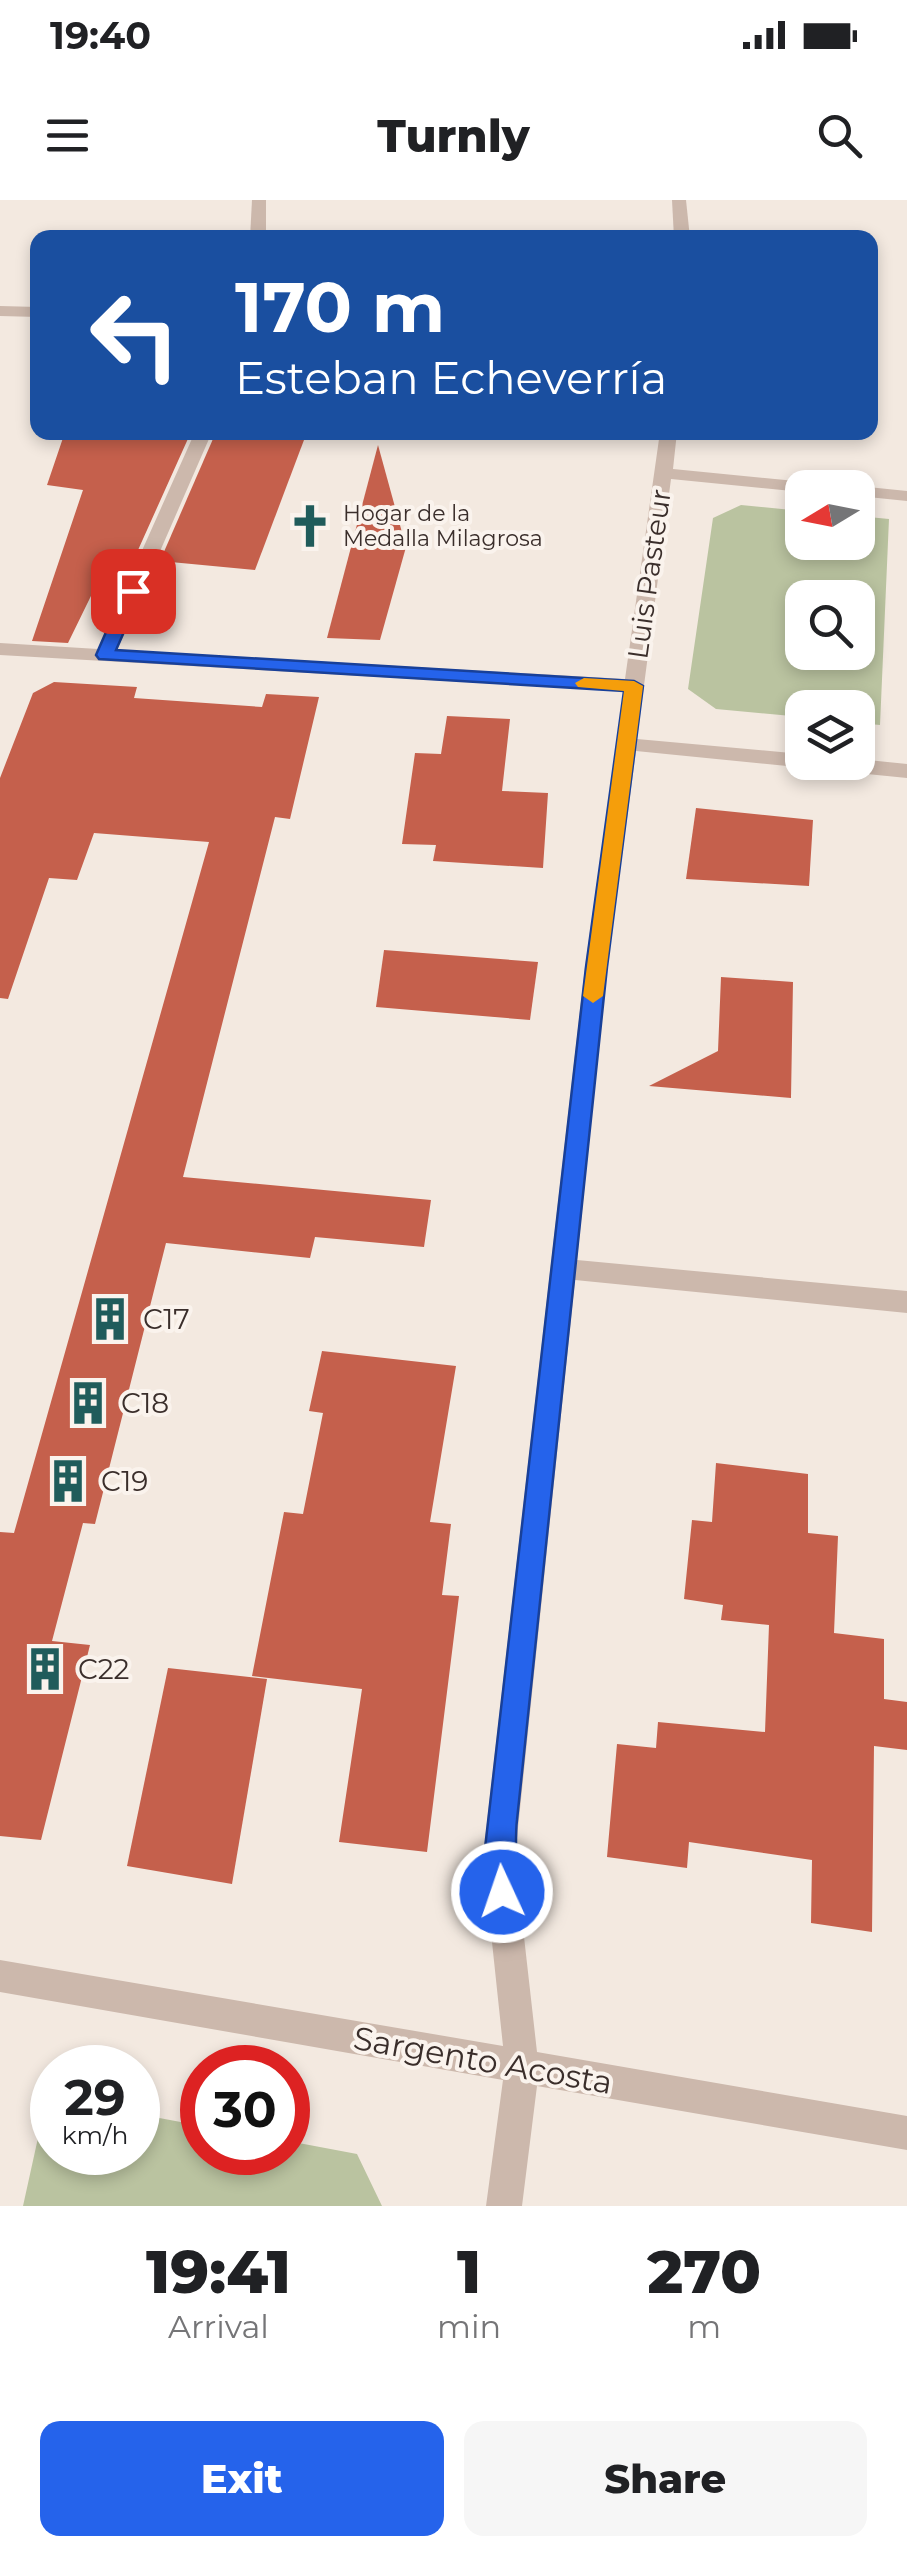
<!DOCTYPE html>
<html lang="en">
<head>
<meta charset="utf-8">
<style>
	:root { --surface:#fff; --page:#f6f6f6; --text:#202124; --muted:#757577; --accent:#2563eb }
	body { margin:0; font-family:Montserrat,sans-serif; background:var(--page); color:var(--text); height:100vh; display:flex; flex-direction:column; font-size:38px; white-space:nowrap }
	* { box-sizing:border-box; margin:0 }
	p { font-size:32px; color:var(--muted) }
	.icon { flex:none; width:55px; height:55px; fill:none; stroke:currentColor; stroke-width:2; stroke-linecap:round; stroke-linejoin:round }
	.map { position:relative; height:2006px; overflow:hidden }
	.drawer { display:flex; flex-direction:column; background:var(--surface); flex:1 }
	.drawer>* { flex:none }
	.hud { position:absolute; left:30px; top:30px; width:848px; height:210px; border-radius:20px; box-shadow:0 5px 15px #0003; background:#1a4fa0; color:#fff; overflow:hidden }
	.needle { width:65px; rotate:260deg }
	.fabs { position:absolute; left:785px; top:270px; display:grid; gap:20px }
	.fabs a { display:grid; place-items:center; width:90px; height:90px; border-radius:20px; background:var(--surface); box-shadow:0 5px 15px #0003; font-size:50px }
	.speed { position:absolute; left:30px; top:1845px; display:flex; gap:20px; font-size:50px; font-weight:700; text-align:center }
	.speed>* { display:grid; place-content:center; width:130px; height:130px; border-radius:50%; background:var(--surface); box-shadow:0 5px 15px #0003; line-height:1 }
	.speed small { font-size:25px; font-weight:400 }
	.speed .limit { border:15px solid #d22; background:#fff; color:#111 }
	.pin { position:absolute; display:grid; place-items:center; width:85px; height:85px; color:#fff; margin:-42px; border-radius:20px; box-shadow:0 5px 15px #0006 }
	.me { position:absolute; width:110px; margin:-55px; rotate:357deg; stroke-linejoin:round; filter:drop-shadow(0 0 8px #0008) }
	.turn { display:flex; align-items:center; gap:35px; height:210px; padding:0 40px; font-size:45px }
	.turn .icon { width:130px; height:130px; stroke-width:2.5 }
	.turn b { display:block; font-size:70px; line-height:85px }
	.eta { display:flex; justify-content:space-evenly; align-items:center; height:170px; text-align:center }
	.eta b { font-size:60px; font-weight:800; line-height:70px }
	.cta { display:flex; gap:20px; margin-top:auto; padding:20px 40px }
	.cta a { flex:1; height:115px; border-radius:20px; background:var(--accent); color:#fff; font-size:40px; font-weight:800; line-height:115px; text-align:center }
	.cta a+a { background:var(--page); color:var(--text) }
	.status { display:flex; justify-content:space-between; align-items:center; height:70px; padding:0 50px; background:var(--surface); direction:ltr }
	.status svg { height:28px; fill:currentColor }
	header { display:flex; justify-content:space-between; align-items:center; height:130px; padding:0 40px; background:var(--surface); font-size:45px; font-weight:800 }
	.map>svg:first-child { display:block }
</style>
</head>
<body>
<div class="status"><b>19:40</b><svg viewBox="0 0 49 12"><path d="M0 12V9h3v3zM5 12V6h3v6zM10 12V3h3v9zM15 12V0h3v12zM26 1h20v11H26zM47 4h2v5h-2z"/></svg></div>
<header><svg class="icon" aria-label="menu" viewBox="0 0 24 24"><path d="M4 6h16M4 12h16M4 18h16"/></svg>Turnly<svg class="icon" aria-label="search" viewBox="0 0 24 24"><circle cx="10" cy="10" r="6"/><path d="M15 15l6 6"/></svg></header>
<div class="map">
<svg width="907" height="2006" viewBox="0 0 907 2006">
	<rect width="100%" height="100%" fill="#f3e9e0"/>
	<g fill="#bac3a0" fill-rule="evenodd">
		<path d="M741 305 802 311V342H858V316L889 319 880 525 858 523V508H802V517L716 509 688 489 713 318ZM802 398H858V452H802Z"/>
		<polygon points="47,1897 52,1898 52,1952 138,1952 138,1914 202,1926 202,1952 288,1952 288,1941 357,1954 382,2006 23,2006"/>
	</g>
	<g fill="#c5604c">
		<polygon points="65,232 191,232 134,359 110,357 68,443 32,441 83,290 47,285"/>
		<polygon points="216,232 307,232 255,370 160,361"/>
		<polygon points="378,245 406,347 380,440 327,438"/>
		<polygon points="54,482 137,487 134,498 262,507 266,494 319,497 290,619 275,617 183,977 431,1000 424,1047 315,1037 310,1058 166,1043 95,1324 83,1323 52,1441 90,1445 41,1640 0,1636 0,1332 14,1333 209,642 94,633 77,680 49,678 8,799 0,798 0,578 33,493"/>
		<polygon points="447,516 510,519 502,591 548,593 543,668 433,661 436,645 402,644 415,553 441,554"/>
		<polygon points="696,608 813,620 809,686 686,679"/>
		<polygon points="384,750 538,762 530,820 376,807"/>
		<polygon points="721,777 793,782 791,898 649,886 718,851"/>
		<polygon points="322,1151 456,1166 430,1322 451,1324 442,1395 459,1396 427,1652 339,1642 362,1489 252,1476 284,1312 303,1314 323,1213 309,1211"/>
		<polygon points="716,1263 808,1274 808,1333 838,1336 834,1433 884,1439 884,1499 907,1502 907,1550 874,1546 872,1732 811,1723 812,1660 689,1642 687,1668 607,1657 617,1544 656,1548 658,1522 765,1532 769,1425 721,1420 723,1405 684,1399 692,1320 712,1322"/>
		<polygon points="168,1468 267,1479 232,1684 127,1666"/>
	</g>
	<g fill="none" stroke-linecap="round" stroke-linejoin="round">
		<g fill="#ccb8ac" fill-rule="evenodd">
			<polygon points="252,0 266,0 266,38 250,38"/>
			<polygon points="672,0 686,0 690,38 674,38"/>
			<polygon points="0,106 38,107 38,117 0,116"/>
			<polygon points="195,232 212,232 117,450 625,479 660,232 677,232 673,269 816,283 825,288 802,288 802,292 671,279 637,539 802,554 802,562 858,562 858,559 907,564 907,578 636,551 607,767 577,1060 907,1091 907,1113 575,1080 515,1657 537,1852 907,1916 907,1950 537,1886 522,2006 486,2006 503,1880 0,1792 0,1760 503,1846 483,1657 585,767 624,491 0,455 0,443 98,449"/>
			<polygon points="858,286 907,291 907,301 858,296 858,288 852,288"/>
		</g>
	</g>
	<path fill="#2563eb" stroke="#184099" stroke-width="2.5" d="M133 386 142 391 116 450 634 481 643 486 607 767 517 1620C514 1642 519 1686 513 1702L502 1706 492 1702 484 1657 586 767 624 491 99 459 96 455 124 391Z"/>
	<polygon fill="#f59e0b" points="584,478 634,481 643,486 603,796 593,803 583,796 624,491 578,487 575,483"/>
	<defs>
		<g id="church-bare" transform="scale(3.45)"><path d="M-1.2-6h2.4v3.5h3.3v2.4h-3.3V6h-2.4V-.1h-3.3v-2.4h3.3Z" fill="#205c5b" stroke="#faf3ed" stroke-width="2.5" paint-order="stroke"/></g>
		<g id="building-bare" transform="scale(3.45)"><path d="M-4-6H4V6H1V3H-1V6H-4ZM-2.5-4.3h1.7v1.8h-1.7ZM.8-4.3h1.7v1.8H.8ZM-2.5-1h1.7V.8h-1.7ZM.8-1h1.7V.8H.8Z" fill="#205c5b" stroke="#faf3ed" stroke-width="2.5" paint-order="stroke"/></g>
	</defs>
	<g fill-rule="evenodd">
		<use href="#church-bare" x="310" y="326"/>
		<use href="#building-bare" x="110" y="1119"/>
		<use href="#building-bare" x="88" y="1203"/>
		<use href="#building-bare" x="68" y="1281"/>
		<use href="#building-bare" x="45" y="1469"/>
	</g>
	<g text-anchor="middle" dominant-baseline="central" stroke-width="8" stroke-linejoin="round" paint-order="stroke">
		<g font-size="22" fill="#3a2e2b" stroke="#faf3ed" text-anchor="start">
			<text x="343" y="313">Hogar de la<tspan x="343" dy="25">Medalla Milagrosa</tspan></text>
		</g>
		<g font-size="28" fill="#3a2e2b" stroke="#faf3ed">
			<text transform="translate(649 374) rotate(-82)">Luis Pasteur</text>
		</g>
		<g font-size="28" fill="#3a2e2b" stroke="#faf3ed" text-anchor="start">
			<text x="143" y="1119">C17</text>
			<text x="121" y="1203">C18</text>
			<text x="101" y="1281">C19</text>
			<text x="78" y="1469">C22</text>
		</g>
		<g font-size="32" fill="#3a2e2b" stroke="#faf3ed">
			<text transform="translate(483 1860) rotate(10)">Sargento Acosta</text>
		</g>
	</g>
</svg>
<div class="fabs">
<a><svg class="needle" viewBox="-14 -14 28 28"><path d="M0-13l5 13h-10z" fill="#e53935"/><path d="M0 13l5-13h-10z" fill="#757577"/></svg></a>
<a><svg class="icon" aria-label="search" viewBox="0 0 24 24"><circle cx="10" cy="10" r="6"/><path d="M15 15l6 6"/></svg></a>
<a><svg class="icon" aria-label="layers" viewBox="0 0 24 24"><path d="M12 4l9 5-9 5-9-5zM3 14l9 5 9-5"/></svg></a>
</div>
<div class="speed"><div>29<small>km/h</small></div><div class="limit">30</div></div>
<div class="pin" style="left:133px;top:391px;background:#d93025"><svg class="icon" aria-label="arrive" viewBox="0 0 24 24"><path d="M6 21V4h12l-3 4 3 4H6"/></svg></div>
<svg class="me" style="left:502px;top:1692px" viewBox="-20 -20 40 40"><circle r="17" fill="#2563eb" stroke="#fff" stroke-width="3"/><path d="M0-11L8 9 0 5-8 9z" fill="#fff"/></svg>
<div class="hud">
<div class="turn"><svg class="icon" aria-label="left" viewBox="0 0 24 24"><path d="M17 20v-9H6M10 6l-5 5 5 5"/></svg><div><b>170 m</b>Esteban Echeverría</div></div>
</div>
</div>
<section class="drawer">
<div class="eta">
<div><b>19:41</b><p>Arrival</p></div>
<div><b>1</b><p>min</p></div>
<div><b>270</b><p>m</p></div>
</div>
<div class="cta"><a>Exit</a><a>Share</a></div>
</section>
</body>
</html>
